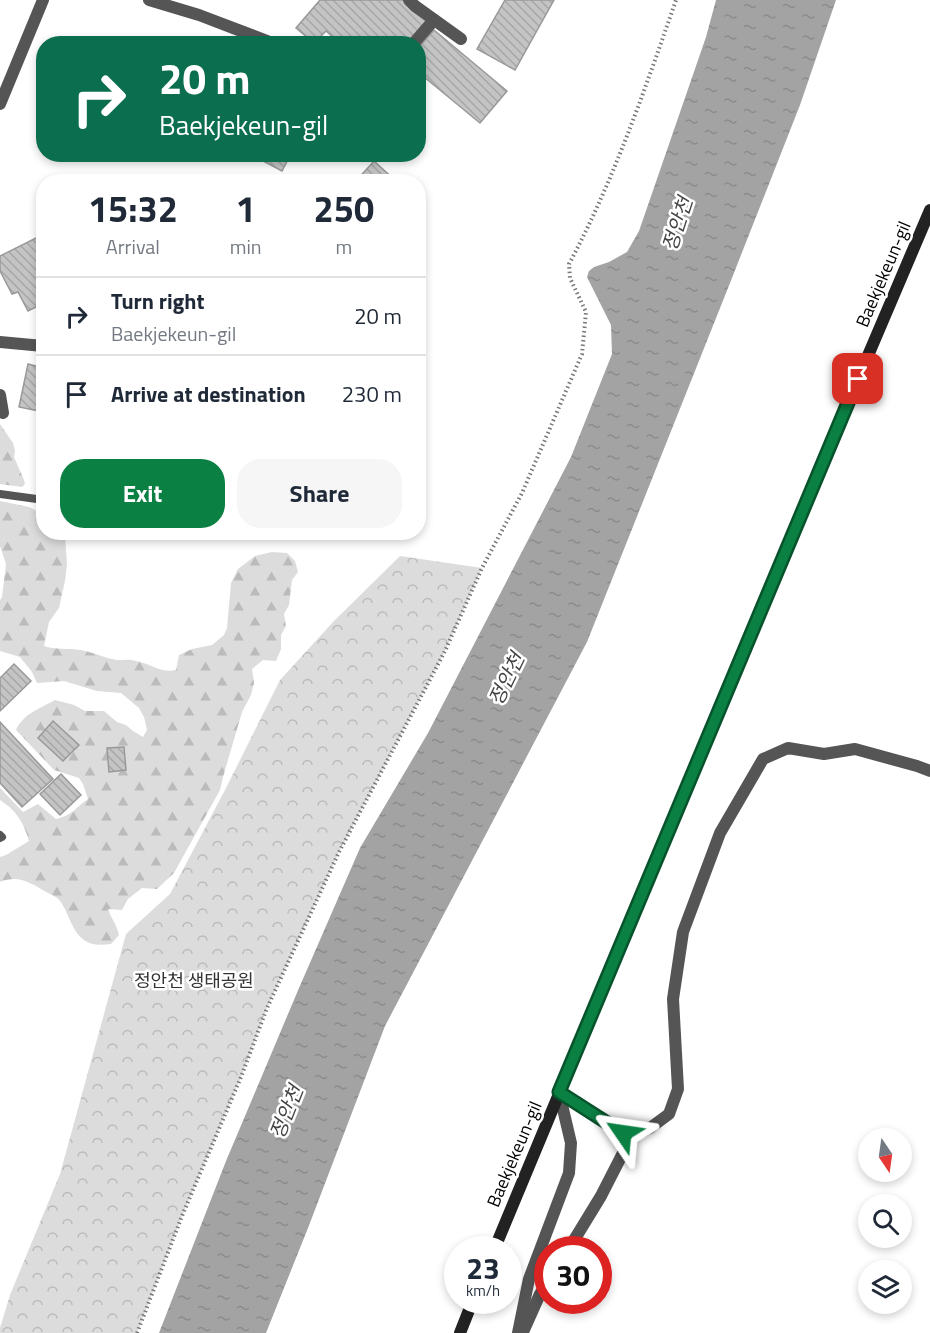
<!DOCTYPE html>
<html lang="en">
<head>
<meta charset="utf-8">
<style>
	:root { --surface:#fff; --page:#f6f6f7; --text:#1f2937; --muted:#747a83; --line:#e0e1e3; --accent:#0b8043 }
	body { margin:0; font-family:"Titillium Web","Noto Sans KR",sans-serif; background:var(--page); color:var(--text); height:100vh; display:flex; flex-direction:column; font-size:22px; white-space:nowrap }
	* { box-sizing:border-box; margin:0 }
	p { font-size:20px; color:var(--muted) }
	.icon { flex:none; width:33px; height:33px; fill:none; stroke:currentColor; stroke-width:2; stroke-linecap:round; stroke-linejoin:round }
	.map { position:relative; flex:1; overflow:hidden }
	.details { position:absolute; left:36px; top:174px; width:390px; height:366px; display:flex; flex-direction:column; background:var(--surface); border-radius:24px; box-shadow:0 3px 9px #0003 }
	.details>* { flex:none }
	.guide { position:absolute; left:36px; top:36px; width:390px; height:126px; border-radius:24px; box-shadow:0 3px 9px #0003; background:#0b6e4f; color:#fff; overflow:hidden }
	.needle { width:39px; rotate:167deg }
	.tools { position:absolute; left:858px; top:1128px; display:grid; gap:12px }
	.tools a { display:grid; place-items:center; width:54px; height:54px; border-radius:50%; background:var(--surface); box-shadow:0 3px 9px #0003; font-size:30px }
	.speed { position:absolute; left:444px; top:1236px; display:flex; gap:12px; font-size:30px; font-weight:700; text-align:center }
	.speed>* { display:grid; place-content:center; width:78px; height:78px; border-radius:50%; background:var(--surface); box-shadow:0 3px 9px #0003; line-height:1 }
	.speed small { font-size:15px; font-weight:400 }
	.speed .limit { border:9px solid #d22; background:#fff; color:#111 }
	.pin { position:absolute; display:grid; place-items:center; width:51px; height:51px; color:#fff; margin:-26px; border-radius:12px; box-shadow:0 3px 9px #0006 }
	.me { position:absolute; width:66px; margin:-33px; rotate:302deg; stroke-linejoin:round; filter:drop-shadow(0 0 4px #0008) }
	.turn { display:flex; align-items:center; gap:21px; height:126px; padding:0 24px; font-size:27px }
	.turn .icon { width:78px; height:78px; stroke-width:2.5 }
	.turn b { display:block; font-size:42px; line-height:51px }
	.eta { display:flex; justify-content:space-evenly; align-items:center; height:102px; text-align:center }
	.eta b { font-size:36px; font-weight:700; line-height:42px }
	.cta { display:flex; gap:12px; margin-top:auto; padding:12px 24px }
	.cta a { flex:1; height:69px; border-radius:24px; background:var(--accent); color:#fff; font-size:24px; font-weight:700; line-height:69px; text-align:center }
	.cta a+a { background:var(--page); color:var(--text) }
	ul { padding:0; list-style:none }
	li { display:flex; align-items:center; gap:18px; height:78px; padding:0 24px; border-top:2px solid var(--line) }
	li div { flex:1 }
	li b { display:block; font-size:22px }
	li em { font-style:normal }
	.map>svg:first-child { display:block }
</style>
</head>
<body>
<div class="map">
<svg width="930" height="1333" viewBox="0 0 930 1333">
	<defs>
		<pattern id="forest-firs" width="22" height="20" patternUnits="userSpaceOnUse" patternTransform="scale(1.5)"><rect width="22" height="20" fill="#dcdcdc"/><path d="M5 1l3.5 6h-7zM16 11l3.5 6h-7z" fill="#bbb"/></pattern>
		<pattern id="park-crowns" width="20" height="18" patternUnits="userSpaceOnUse" patternTransform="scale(1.5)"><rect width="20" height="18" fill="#dcdcdc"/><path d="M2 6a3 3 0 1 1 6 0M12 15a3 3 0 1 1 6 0" fill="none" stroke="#bbb"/></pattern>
		<pattern id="water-ripples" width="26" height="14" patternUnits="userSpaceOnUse" patternTransform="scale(1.5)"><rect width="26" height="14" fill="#a3a3a3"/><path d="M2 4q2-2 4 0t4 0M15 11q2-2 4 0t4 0" fill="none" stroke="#8b8b8b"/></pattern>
		<pattern id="building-back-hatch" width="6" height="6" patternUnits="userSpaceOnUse" patternTransform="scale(1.5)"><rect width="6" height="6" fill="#c4c4c4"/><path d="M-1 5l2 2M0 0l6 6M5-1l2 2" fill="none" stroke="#a7a7a7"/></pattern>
	</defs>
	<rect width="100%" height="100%" fill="#fff"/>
	<g fill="url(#forest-firs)">
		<polygon points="0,424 13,443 15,451 14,457 24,480 25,484 22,487 0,484"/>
		<path d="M0 501 29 507 39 512 43 511 44 532 63 533 65 536 67 564 65 581 59 608 49 622 44 646C55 650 68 648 81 650 93 652 104 658 117 660 123 660 130 659 136 661 149 663 162 674 176 670L179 655 192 649 212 645 224 635 227 628 231 583 238 569 255 556 272 552 287 553 295 561 298 572 292 580 289 605 284 614 286 626 281 635V649L276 661 263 660 252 669 254 683 251 695 242 712 223 777 220 790 174 873 157 889 142 888 128 899 122 910 108 909C111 918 117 925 119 935L111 944C102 945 92 946 84 940 71 930 69 913 60 901 57 897 52 895 48 893 32 884 19 874 0 882V857L6 855 29 841C24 823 16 810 0 800V788L23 812 38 804 56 819C73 815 75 808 88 799L83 784 79 778 54 770 16 730C23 714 41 708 55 700L74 705 85 711H104L117 722 126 725 133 731 143 737 147 730 144 717 139 708 121 693 97 691 64 681 37 683 32 672 20 657 0 651V600L2 597 6 564 0 546Z"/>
	</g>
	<polygon fill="url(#park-crowns)" points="400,556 482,568 445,651 339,852 267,1008 241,1077 182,1216 137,1333 0,1333 0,1328 10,1295 60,1174 126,934 170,894 225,790 280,680 334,621"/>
	<polygon fill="url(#water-ripples)" points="716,0 836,0 800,105 730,283 587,642 385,1026 308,1228 266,1333 159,1333 226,1161 299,988 360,848 428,733 571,457 612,354 611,325 587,277 589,271 594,267 609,262 627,252 639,231 706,37"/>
	<g fill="url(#building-back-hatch)" stroke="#999" stroke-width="1.5">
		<polygon points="320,0 403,0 427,20 407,44 341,44 326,31 314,43 296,28"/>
		<polygon points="505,0 554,0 515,70 477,49"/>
		<polygon points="434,30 507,91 480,123 418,72 418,48"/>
		<polygon points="250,154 291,154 282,171"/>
		<polygon points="374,161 397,182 355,182"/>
		<polygon points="44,234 44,303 28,311 18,292 12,294 0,271 0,256"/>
		<polygon points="28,364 44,368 44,412 19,407"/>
		<polygon points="14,664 31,681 0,711 0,678"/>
		<polygon points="53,721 79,745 63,761 38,738"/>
		<polygon points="0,722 53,779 22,807 0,783"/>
		<polygon points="124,747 126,770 109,772 107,748"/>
		<polygon points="61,774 81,795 60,815 40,794"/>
	</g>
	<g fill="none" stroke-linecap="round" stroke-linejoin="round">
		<path stroke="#777" stroke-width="4" stroke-dasharray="1.5 3" stroke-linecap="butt" d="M137 1333 182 1216 241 1077 267 1008 339 852 445 651 482 568 522 493 582 354 586 312 570 278 569 264C614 180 645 89 676 0"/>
		<g stroke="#555" stroke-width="8">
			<polyline points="0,494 44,500"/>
			<polyline points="0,835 2,837 0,838"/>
		</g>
		<g stroke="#555" stroke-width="12">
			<polyline points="149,0 199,15 275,44"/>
			<polyline points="409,0 415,6 461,39"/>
			<polyline points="413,44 434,20"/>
			<polyline points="0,342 43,346"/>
			<polyline points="0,395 3,413"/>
			<polyline points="559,1092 623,1133 625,1149 601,1196 568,1250"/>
			<polyline points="624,1141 650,1128 669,1114 678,1089 673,999 683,932 720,833 763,759 788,748 824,754 855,749 917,766 930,771"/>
			<polyline points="523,1332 540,1294 548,1282"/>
			<polyline points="518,1333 529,1279 569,1173 571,1143 559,1092"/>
		</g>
		<polyline stroke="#555" stroke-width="12" points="0,104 43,0"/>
		<g stroke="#222" stroke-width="12">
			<polyline points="494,1250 795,527 930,210"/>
			<polyline points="460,1333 473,1300"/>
		</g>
	</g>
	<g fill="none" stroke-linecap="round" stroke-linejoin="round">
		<g stroke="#07532c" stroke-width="15">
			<polyline id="route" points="623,1133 559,1092 858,379"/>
		</g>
		<use href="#route" stroke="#0b8043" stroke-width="10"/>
	</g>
	<g text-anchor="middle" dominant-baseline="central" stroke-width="5" stroke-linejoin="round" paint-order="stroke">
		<g font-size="18" fill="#000" stroke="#fff">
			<text transform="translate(883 274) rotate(-67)">Baekjekeun-gil</text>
			<text transform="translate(514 1154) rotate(-67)">Baekjekeun-gil</text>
		</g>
		<g font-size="18" fill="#333" stroke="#fff">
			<text x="194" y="980">정안천 생태공원</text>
		</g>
		<g font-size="20" font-style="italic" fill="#444" stroke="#fff">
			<text transform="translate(677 224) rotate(-72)">정안천</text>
			<text transform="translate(506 679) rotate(-64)">정안천</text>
			<text transform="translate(286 1112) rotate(-68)">정안천</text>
		</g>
	</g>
</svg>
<div class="tools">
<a><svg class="needle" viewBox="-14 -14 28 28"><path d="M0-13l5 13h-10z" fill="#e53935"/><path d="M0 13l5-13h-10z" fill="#747a83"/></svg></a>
<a><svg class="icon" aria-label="search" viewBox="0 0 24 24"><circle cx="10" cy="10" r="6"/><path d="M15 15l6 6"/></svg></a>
<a><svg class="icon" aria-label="layers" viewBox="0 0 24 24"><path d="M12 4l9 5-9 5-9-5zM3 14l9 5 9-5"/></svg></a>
</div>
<div class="speed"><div>23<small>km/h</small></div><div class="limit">30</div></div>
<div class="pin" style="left:858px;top:379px;background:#d93025"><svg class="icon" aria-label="arrive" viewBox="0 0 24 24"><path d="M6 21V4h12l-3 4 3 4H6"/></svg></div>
<svg class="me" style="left:623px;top:1133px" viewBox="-20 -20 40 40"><path d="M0-17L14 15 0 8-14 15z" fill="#0b8043" stroke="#fff" stroke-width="4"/></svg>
<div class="guide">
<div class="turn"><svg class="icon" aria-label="right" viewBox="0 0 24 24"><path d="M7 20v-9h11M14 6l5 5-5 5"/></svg><div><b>20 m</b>Baekjekeun-gil</div></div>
</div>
<section class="details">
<div class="eta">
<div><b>15:32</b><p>Arrival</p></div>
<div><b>1</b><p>min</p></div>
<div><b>250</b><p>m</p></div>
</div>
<ul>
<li><svg class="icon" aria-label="right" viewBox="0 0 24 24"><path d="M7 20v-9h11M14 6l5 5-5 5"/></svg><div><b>Turn right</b><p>Baekjekeun-gil</p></div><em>20 m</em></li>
<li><svg class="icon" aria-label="arrive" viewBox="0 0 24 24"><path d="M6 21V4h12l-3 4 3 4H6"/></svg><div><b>Arrive at destination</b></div><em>230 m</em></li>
</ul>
<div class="cta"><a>Exit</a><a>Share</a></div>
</section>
</div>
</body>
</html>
